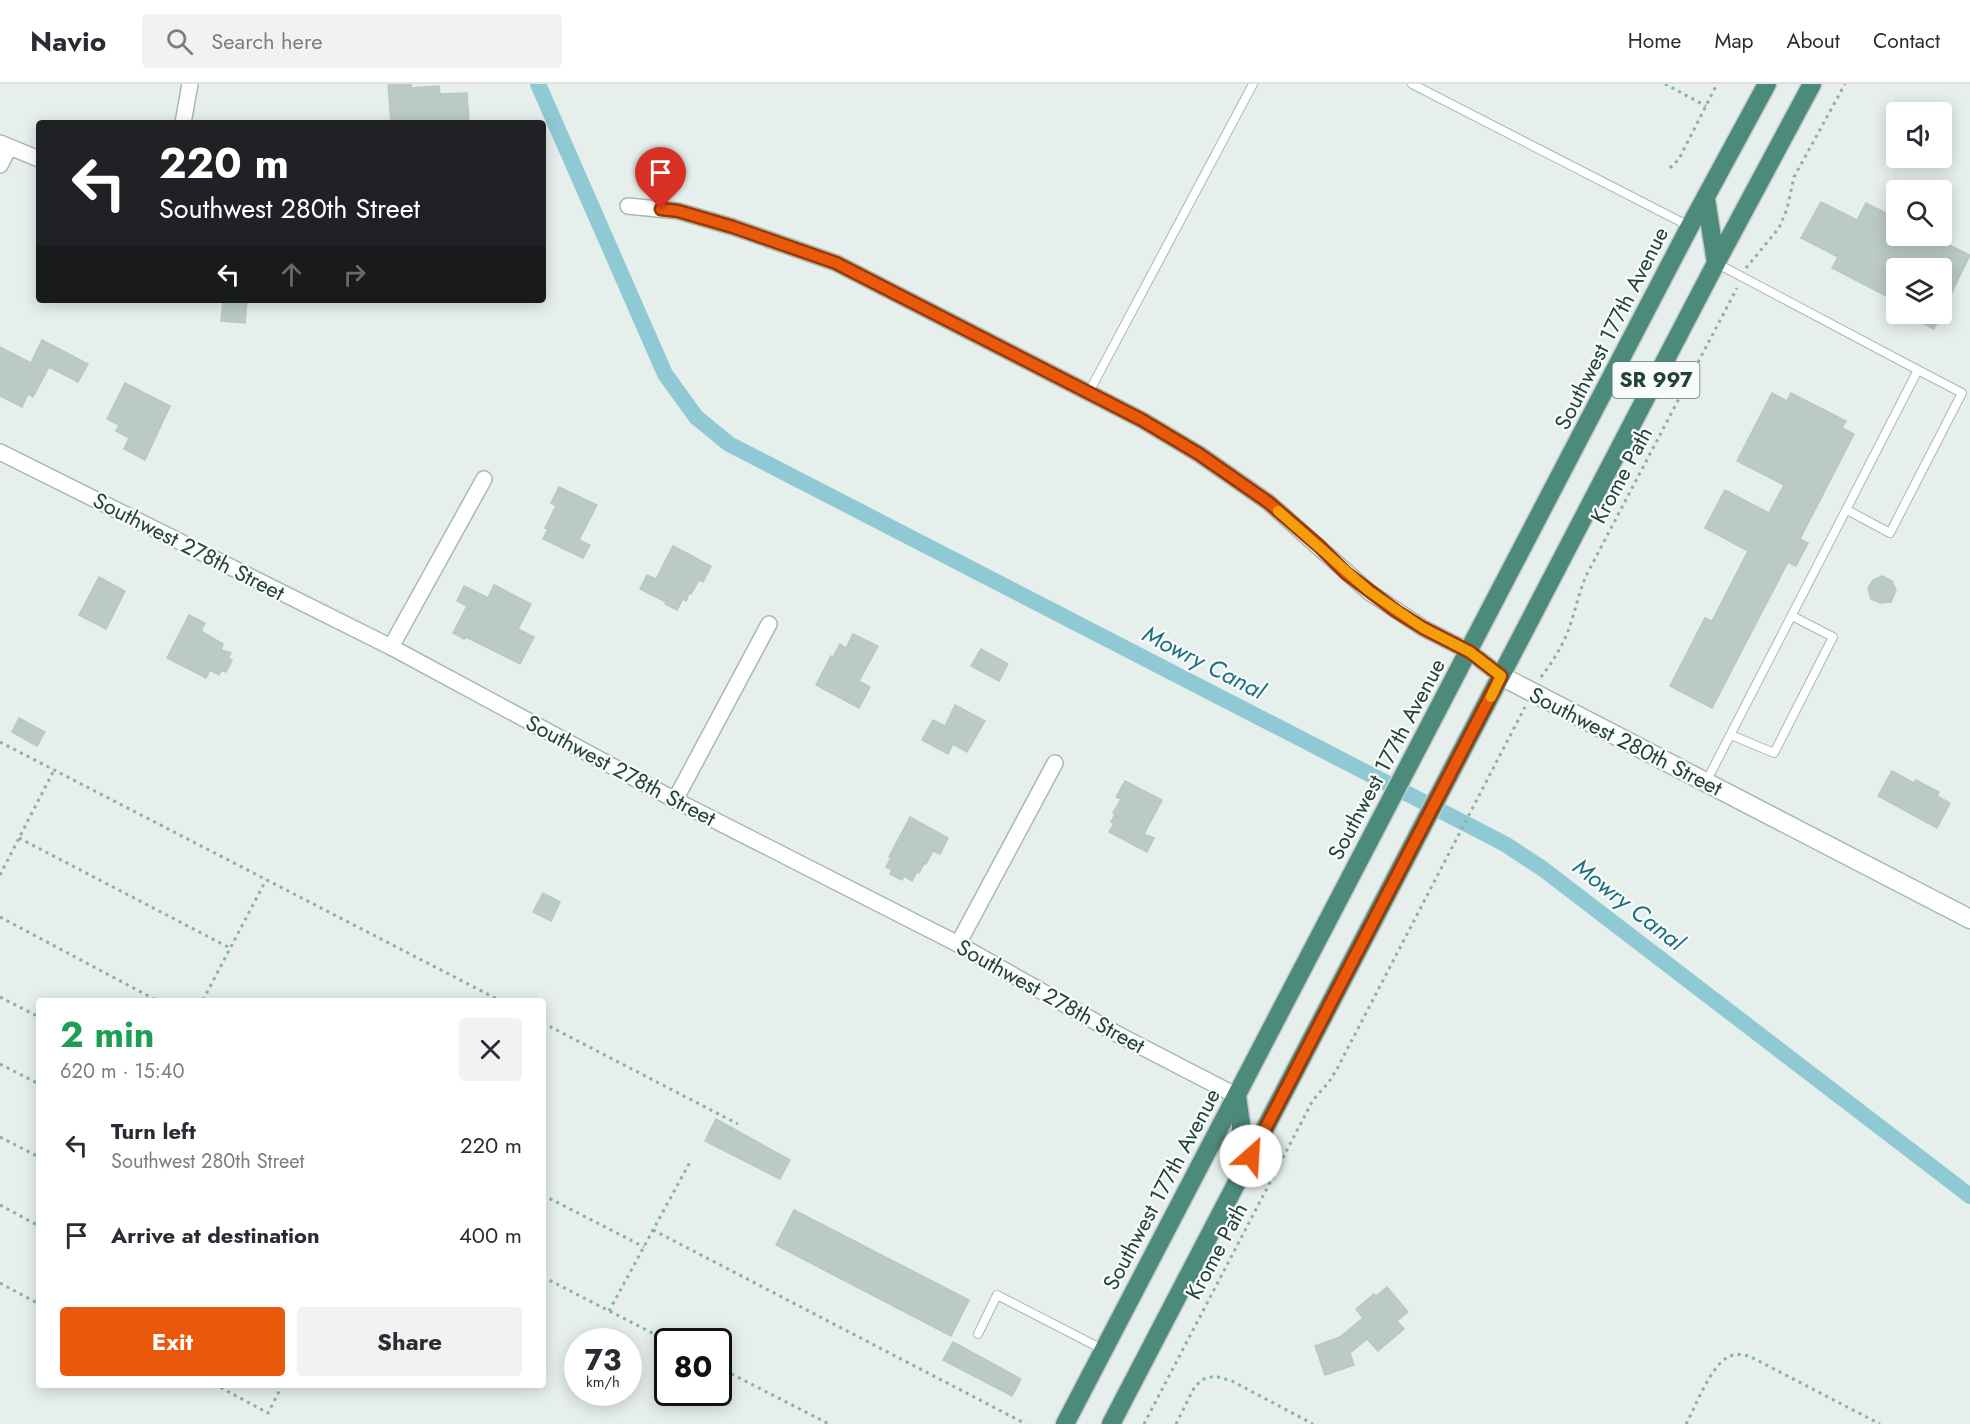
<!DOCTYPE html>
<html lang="en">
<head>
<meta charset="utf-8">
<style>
	:root { --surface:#fff; --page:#f2f2f3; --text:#2b2b33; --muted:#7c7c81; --line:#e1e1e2; --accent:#ea580c }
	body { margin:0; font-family:Jost,sans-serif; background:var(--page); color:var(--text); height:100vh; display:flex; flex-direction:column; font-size:22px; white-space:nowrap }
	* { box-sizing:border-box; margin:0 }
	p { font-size:20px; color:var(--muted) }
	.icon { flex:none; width:33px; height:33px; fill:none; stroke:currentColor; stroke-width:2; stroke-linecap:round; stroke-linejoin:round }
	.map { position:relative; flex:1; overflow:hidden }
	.drawer { position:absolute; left:36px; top:914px; width:510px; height:390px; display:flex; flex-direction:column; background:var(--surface); border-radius:6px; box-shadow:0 3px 15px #0003 }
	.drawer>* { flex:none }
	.hud { position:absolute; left:36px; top:36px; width:510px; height:183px; border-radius:6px; box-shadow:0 3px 15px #0003; background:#202124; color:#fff; overflow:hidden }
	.buttons { position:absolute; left:1886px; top:18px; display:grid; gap:12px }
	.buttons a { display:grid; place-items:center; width:66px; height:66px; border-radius:6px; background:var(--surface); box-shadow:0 3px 15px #0003; font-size:30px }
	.speed { position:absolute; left:564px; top:1244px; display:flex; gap:12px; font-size:30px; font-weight:700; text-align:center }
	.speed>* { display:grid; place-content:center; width:78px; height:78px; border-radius:50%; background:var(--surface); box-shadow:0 3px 15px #0003; line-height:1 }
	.speed small { font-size:15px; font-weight:400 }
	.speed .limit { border:3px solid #111; border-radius:9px; background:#fff; color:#111 }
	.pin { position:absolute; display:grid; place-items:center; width:51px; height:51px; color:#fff; margin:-62px -26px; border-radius:50% 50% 50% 0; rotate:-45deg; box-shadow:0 0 6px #0007 }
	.pin .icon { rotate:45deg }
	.me { position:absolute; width:66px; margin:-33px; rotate:26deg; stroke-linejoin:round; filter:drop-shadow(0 0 4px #0008) }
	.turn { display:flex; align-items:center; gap:21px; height:126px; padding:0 24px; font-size:27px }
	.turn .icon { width:78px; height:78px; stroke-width:2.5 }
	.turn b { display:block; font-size:42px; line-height:51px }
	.lanes { display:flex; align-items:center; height:57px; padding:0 24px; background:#0003; justify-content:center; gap:30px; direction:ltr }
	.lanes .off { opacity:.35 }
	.round { display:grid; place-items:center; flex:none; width:63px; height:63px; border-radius:6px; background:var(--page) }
	.overview { display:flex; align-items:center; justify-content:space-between; height:102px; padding:0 24px }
	h1 { font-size:36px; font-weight:700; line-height:45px; color:#1e9e55 }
	.primary-button { display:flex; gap:12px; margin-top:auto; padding:12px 24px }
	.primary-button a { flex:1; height:69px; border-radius:6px; background:var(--accent); color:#fff; font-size:24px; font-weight:700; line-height:69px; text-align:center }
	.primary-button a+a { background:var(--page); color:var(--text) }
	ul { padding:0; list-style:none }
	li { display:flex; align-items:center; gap:18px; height:90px; padding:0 24px }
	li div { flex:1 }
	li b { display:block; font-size:22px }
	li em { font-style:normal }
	header { display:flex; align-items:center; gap:36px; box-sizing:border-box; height:84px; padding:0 30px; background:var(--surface); border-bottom:2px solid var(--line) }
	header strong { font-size:28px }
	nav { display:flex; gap:33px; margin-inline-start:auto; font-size:21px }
	.search { width:420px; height:54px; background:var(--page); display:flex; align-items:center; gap:15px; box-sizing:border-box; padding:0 21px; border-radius:6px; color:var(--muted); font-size:22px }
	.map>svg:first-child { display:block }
</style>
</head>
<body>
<header>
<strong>Navio</strong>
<div class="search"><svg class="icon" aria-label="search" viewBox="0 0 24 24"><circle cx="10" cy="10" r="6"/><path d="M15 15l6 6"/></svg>Search here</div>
<nav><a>Home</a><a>Map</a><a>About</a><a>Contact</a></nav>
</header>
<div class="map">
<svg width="1970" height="1340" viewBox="0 0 1970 1340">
	<rect width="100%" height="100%" fill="#e6efeb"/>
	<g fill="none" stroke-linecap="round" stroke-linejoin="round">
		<polyline stroke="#8ec9d4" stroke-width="16" points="538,0 665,290 696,333 729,360 1505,760 1543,785 1970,1112"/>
	</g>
	<g fill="#bbcac4" stroke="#b8c9c2" stroke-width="1.5">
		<polygon points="388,0 411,0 411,4 439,2 440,10 467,9 469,39 391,39"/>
		<polygon points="1821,118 1857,136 1866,119 1896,134 1896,152 1931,152 1970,171 1934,245 1905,230 1941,230 1941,184 1896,184 1896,217 1832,184 1838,173 1801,154"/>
		<polygon points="223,216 247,216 245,239 221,237"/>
		<polygon points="42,256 88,280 78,298 49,283 33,313 28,310 22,323 0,312 0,263 31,279"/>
		<polygon points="125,299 170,322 145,376 124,365 129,354 116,347 119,341 107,335"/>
		<polygon points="1772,309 1787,317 1791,309 1846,337 1842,344 1854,350 1800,455 1808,459 1796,482 1788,478 1712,624 1670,602 1705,534 1712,537 1748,467 1705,444 1725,406 1769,429 1784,401 1737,377"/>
		<polygon points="559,403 597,421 579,456 590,461 583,474 543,455 548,445 545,444 556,422 551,419"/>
		<polygon points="673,462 711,482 703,498 699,496 691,510 689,509 686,517 683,515 677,526 665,520 666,518 640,505 647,491 656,495"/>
		<polygon points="1882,492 1892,497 1896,506 1891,518 1880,519 1871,515 1868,504 1873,496"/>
		<polygon points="99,493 125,507 106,545 79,531"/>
		<polygon points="494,501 531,520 518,545 534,553 520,580 466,553 464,555 453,549 467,522 457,517 464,502 488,514"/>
		<polygon points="189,531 205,539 201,547 223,560 221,566 231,569 228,574 232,576 226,588 222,586 219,591 210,586 206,594 167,574"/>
		<polygon points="853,550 878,562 859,597 870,603 859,624 816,601 831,572 833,573 840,560 846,564"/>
		<polygon points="981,565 1008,580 999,597 971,582"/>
		<polygon points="955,621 985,637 967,668 953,660 948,670 922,656 933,636 945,642"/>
		<polygon points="19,634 45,648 37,662 12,648"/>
		<polygon points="1892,687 1914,699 1916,696 1939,708 1937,712 1950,719 1937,744 1878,712"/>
		<polygon points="1125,697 1162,716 1144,750 1154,754 1147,768 1109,748 1114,740 1111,738 1115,730 1113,729 1121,715 1116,713"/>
		<polygon points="910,733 948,754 940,770 933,767 926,780 924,780 919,789 917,788 912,797 904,792 902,796 890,790 892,786 886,783 891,774 889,773"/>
		<polygon points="543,809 560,818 551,837 533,828"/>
		<polygon points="716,1035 790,1076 780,1095 705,1057"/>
		<polygon points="794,1126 969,1216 951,1252 776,1161"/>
		<polygon points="1387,1203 1408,1228 1397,1237 1404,1245 1378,1267 1367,1255 1350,1269 1354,1281 1325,1291 1315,1262 1340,1253 1363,1234 1356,1225 1374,1210 1376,1212"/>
		<polygon points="953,1258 1021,1295 1012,1312 943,1276"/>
	</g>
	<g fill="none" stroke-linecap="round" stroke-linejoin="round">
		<g stroke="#a8b8b2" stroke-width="10">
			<g id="service">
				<polyline points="1412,0 1689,142"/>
				<polyline points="1716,179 1918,286"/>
				<polyline points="1089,308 1253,0"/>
				<polyline points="1731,651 1774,669 1833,553 1792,532"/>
				<polyline points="1706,698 1918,286 1962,309 1890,449 1847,426"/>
				<polyline points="978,1250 997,1211 1104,1266"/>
			</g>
		</g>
		<g stroke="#a8b8b2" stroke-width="18">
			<g id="minor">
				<polyline points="183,39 190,0"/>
				<polyline points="0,59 39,75"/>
				<polyline points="0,81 9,64"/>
				<polyline points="628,122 678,127 733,143 836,179 1142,336 1199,370 1268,418 1369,508 1423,544 1470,568 1501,592"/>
				<polyline points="0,368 391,563 675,716 958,860 1119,951 1237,1012"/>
				<polyline points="391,563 484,395"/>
				<polyline points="675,716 769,540"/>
				<polyline points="958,860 1055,679"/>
			</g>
		</g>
		<g stroke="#a8b8b2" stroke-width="21">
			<polyline id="tertiary" points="1501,592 1970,835"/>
		</g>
		<g stroke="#c2cac8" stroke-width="21">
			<g id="trunk">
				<polyline points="1706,115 1716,179"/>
				<polyline points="1237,1012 1241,1040 1240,1089"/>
				<polyline points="1065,1340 1690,142 1767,0"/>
				<polyline points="1111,1340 1716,179 1812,0"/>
			</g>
		</g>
		<g stroke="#86b3a5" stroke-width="3" stroke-dasharray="3 4.5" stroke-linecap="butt">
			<polyline points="1665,0 1706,22"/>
			<polyline points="1670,84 1679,75 1717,0"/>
			<polyline points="1746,184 1779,144 1787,125 1794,93 1845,0"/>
			<path d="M1541 593C1554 576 1566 557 1572 535 1577 520 1580 505 1587 490L1737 204"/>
			<polyline points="0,658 499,916"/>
			<polyline points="19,754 230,864"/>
			<polyline points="0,791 54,686"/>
			<polyline points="0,833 156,916"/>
			<polyline points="0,913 39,933"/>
			<polyline points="203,916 266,796"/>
			<polyline points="543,939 738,1040"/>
			<polyline points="0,980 39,1000"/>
			<polyline points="0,1053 39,1073"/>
			<polyline points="543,1111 644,1163"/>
			<polyline points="0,1121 39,1142"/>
			<polyline points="653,1146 1026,1340"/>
			<polyline points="543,1193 668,1257"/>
			<polyline points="0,1199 39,1220"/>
			<polyline points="609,1227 690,1078"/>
			<polyline points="718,1283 829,1340"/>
			<polyline points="214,1300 268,1329 283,1300"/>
			<polyline points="1144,1340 1313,1016 1329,998 1338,983 1525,623"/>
			<polyline points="1176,1340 1195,1302 1204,1295 1215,1292 1232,1297 1313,1340"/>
			<path d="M1686 1340C1696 1322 1711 1280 1730 1272 1737 1269 1743 1271 1749 1272L1880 1340"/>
		</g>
		<use href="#service" stroke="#fff" stroke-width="8"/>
		<use href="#minor" stroke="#fff" stroke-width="15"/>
		<use href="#tertiary" stroke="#fff" stroke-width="18"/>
		<use href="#trunk" stroke="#4c8a7c" stroke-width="18"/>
	</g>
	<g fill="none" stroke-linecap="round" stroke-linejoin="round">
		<g stroke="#983908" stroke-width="15">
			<polyline id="route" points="661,125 678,127 733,143 836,179 1142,336 1199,370 1268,418 1319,462 1346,489 1396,527 1423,544 1470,568 1501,592 1251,1072"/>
		</g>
		<use href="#route" stroke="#ea580c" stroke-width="10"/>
		<polyline stroke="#f59e0b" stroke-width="10" points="1278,427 1369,507 1423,544 1470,568 1501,592 1491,613"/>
	</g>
	<g text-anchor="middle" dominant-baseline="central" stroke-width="4.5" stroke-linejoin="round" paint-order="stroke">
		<rect fill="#f7fbf9" stroke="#637a73" stroke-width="1.5" x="1612.5" y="278" width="87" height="36" rx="4.5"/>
		<g font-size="21" font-weight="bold" fill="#24423a">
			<text x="1656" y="296">SR 997</text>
		</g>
		<g font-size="22" fill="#24423a" stroke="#f7fbf9">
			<text transform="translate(1611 244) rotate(-63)">Southwest 177th Avenue</text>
			<text transform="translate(1621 391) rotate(-62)">Krome Path</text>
			<text transform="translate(189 462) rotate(27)">Southwest 278th Street</text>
			<text transform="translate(1626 657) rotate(27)">Southwest 280th Street</text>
			<text transform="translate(1386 675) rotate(-62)">Southwest 177th Avenue</text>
			<text transform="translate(621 686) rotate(28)">Southwest 278th Street</text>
			<text transform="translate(1051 912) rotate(29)">Southwest 278th Street</text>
			<text transform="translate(1161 1105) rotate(-62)">Southwest 177th Avenue</text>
			<text transform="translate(1216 1167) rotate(-62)">Krome Path</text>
		</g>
		<g font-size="24" font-style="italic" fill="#1c6f80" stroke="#f7fbf9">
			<text transform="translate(1204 578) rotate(27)">Mowry Canal</text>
			<text transform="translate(1629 820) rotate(38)">Mowry Canal</text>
		</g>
	</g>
</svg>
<div class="buttons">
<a><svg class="icon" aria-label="sound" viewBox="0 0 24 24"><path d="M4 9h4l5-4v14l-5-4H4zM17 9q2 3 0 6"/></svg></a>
<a><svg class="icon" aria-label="search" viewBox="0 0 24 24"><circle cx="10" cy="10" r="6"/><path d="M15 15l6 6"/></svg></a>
<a><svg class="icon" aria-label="layers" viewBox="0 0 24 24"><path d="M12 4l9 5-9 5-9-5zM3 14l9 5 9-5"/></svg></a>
</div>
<div class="speed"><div>73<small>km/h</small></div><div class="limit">80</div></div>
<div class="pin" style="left:661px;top:125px;background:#d93025"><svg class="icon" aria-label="arrive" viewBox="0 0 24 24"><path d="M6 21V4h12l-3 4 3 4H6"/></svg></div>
<svg class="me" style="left:1251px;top:1072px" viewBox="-20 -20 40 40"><circle r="19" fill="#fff"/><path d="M0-13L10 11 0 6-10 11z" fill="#ea580c"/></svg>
<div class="hud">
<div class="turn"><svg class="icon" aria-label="left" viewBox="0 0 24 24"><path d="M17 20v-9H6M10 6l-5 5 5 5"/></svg><div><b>220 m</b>Southwest 280th Street</div></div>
<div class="lanes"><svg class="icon" aria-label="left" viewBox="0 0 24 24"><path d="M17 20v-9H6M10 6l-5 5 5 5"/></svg><svg class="icon off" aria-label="ahead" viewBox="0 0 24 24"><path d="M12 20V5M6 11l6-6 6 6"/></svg><svg class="icon off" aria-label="right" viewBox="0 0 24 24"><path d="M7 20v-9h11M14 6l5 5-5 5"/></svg></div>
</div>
<section class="drawer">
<div class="overview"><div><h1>2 min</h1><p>620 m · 15:40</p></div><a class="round"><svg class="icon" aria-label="close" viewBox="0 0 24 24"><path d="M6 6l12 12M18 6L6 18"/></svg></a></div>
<ul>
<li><svg class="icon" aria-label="left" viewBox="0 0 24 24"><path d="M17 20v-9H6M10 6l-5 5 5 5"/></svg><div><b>Turn left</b><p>Southwest 280th Street</p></div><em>220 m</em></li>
<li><svg class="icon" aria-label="arrive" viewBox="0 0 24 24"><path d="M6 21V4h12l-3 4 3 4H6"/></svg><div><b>Arrive at destination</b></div><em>400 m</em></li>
</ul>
<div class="primary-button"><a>Exit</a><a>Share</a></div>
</section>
</div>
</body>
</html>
